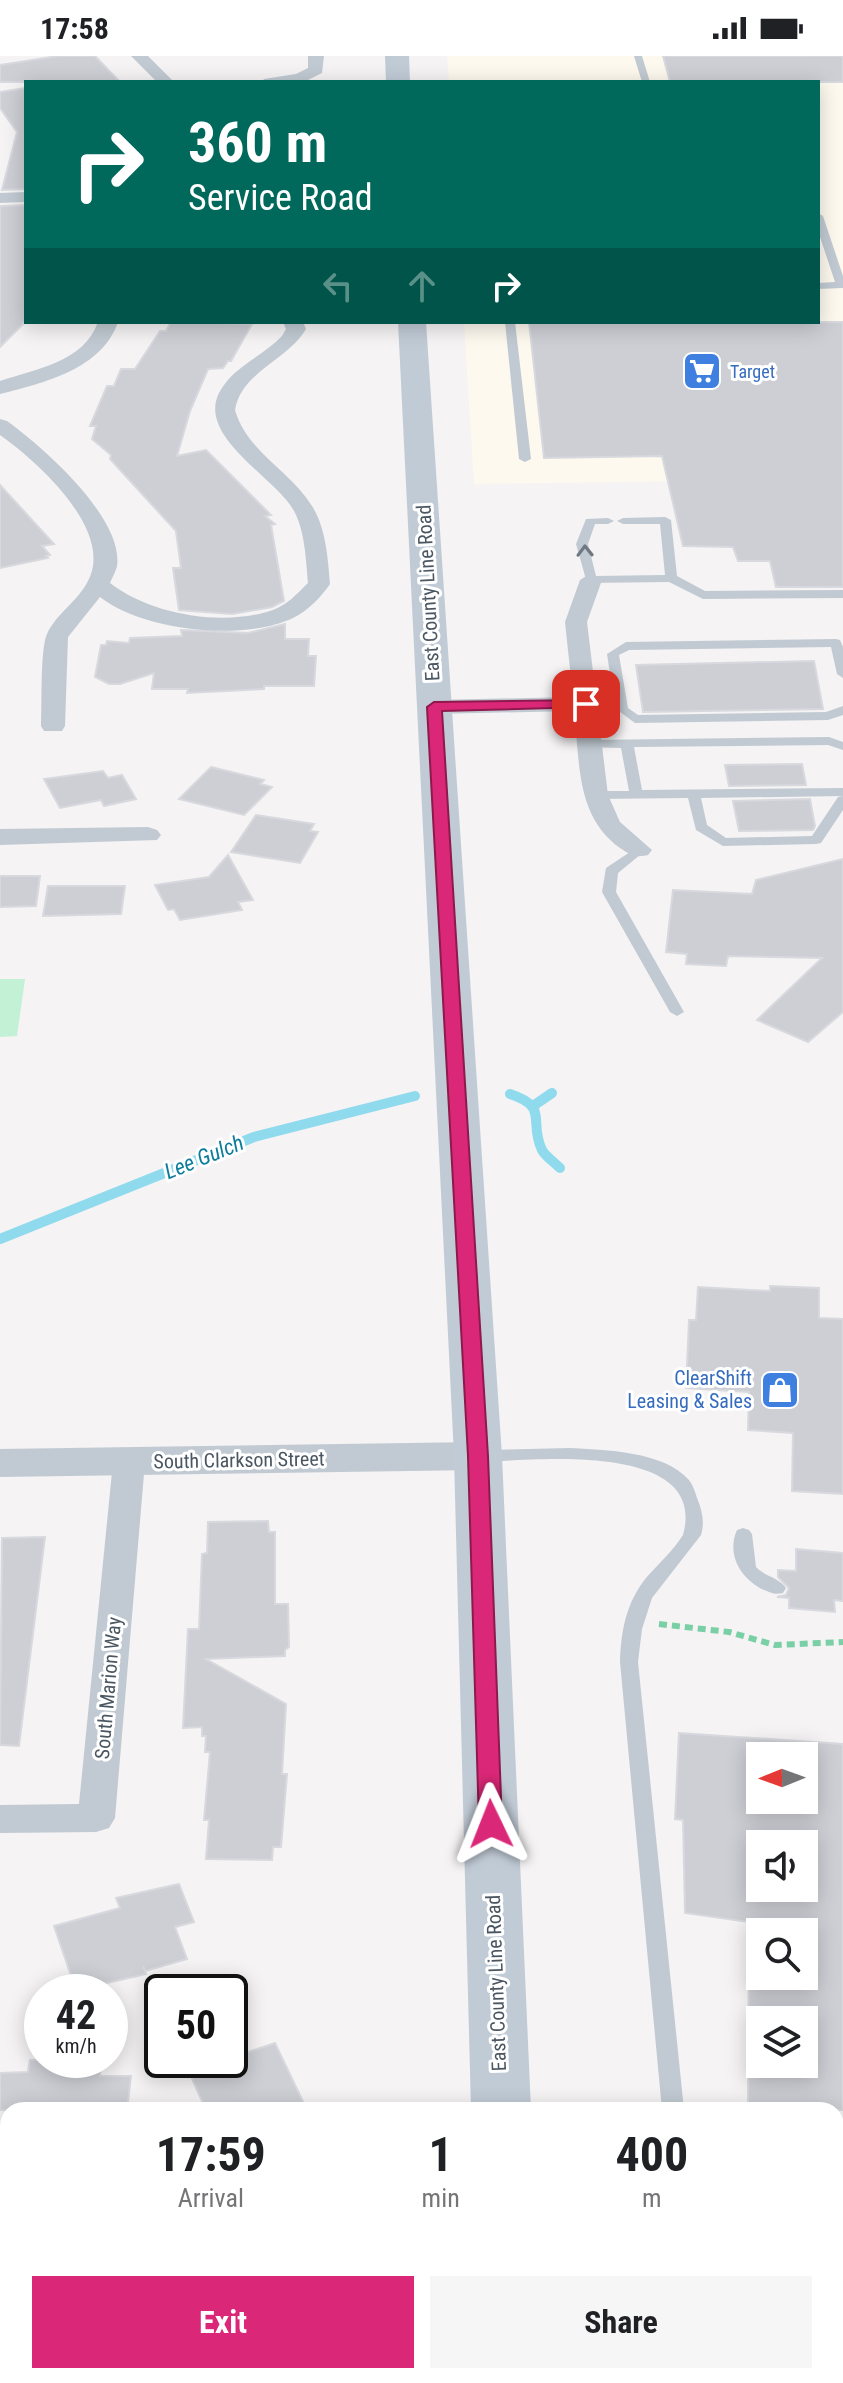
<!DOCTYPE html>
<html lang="en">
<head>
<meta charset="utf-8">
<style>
	:root { --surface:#fff; --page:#f6f6f6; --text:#202124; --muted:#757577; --accent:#db2777 }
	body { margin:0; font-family:"Roboto Condensed",sans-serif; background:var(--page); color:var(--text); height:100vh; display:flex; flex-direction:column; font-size:30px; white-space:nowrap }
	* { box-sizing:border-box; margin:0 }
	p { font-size:26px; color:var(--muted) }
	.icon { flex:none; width:44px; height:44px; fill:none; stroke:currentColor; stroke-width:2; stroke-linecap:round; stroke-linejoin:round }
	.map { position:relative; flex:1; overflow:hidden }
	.side { position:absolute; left:0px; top:2046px; width:844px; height:282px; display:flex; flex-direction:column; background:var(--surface); border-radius:24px 24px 0 0; box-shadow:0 4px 20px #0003 }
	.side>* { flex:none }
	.top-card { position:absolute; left:24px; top:24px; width:796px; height:244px; border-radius:0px; box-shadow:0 4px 20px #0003; background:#00695c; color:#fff; overflow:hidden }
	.needle { width:52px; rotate:269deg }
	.fabs { position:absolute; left:746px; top:1686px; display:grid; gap:16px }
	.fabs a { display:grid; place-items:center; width:72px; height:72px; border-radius:0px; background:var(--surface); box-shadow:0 4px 20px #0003; font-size:40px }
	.speed { position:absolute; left:24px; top:1918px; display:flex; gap:16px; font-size:40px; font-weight:700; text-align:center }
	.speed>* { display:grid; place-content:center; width:104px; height:104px; border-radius:50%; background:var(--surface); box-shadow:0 4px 20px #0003; line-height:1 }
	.speed small { font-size:20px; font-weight:400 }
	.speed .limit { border:4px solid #111; border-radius:12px; background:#fff; color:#111 }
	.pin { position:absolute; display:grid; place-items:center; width:68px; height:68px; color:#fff; margin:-34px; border-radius:16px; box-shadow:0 4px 12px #0006 }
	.me { position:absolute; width:88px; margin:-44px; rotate:358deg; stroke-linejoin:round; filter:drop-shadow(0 0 6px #0008) }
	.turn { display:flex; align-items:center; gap:28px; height:168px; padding:0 32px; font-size:36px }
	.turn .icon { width:104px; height:104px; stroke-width:2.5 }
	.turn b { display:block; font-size:56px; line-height:68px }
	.lanes { display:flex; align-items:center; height:76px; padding:0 32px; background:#0003; justify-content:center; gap:40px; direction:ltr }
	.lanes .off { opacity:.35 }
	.eta { display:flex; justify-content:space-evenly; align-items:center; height:136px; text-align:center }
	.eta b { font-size:48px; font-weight:700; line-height:56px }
	.button { display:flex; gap:16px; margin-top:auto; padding:16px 32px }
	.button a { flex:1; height:92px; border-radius:0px; background:var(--accent); color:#fff; font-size:32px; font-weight:700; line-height:92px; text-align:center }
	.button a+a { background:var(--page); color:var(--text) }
	.status { display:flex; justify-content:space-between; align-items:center; height:56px; padding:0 40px; background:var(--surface); direction:ltr }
	.status svg { height:22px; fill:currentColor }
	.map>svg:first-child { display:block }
</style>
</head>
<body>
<div class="status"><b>17:58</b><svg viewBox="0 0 49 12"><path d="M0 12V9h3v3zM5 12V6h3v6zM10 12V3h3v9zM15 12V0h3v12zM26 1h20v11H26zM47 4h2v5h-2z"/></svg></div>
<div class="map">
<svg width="843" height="2327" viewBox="0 0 843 2327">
	<rect width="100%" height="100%" fill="#f5f3f3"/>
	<polygon fill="#fdf9ef" points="447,0 843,0 843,423 474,428 464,266 818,266 818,26 449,26"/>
	<polygon fill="#c3f1d5" points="0,923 25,923 17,980 0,981"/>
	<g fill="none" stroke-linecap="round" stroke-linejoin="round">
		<g stroke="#90daee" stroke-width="10">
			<path d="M510 1038C550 1051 528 1065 542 1094 545 1100 555 1107 560 1112"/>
			<polyline points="533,1050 552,1037"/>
			<polyline points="0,1183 254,1081 415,1040"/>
		</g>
	</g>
	<g fill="#cdcfd5" stroke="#d7d9de" stroke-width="2" fill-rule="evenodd">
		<polygon points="58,0 95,0 120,26 0,26 0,9"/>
		<polygon points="663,0 843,0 843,26 670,26"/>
		<polygon points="26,32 26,133 2,134 17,76 0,52 0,36"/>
		<polygon points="26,149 26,265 0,291 0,150"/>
		<polygon points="171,266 252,268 231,305 228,305 223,312 208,313 190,355 177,400 206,394 271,459 265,460 275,468 271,469 284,545 272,551 232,558 179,554 173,512 181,512 176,475 110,403 111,399 92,383 96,370 90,370 107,330 114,330 121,313 135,313 160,275 166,275"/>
		<polygon points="529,266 843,266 843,531 776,531 770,505 738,505 733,491 683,490 662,400 544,402"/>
		<polygon points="0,429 54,488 42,490 50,499 46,500 48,502 0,512"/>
		<polygon points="285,568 285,583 309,583 308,600 316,600 314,630 264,630 264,633 187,637 188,633 152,633 154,617 120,628 109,628 95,621 101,589 106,589 107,585 129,587 130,582 182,580 181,574 248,577"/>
		<polygon points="814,605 823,653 643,656 636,609"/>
		<polygon points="802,708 806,729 729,730 725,709"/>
		<polygon points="211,711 264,724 260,728 272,731 244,759 179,743"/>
		<polygon points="103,715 108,722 122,719 136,743 104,750 101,744 60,752 44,723"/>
		<polygon points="810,743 815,770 813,774 739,775 733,745"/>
		<polygon points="256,759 314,768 310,775 318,776 300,807 231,796"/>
		<polygon points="228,799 253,844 238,846 242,854 180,864 174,853 168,854 155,829 209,821"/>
		<polygon points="843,803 843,956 808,986 757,964 822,902 728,900 726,910 686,908 687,898 666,896 673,834 752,838 756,824"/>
		<polygon points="0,820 40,820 36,850 0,851"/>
		<polygon points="48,830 125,830 121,858 43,860"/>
		<polygon points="770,1230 819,1232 819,1262 843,1263 843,1438 792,1435 793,1377 748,1374 749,1336 686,1332 689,1264 696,1264 698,1231 770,1235"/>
		<polygon points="268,1465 269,1476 275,1476 275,1548 288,1548 289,1591 285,1594 285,1600 206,1603 286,1648 282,1718 287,1718 281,1791 273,1791 272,1804 206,1803 209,1764 204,1764 210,1696 205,1696 206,1680 202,1680 202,1671 183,1672 188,1573 199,1573 202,1498 207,1497 208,1466"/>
		<polygon points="45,1481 19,1690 0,1689 2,1482"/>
		<polygon points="796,1493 843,1497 843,1545 834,1544 835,1556 789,1552 789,1542 777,1541 786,1539 789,1532 778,1521 778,1514 796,1515"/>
		<path d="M679 1677 843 1688V2054H748L749 1866 685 1857 683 1764 675 1763ZM760 1700H804V1744H760ZM760 1788H804V1832H760ZM760 1876H804V1920H760ZM760 1964H804V2008H760Z"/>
		<polygon points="179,1828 194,1866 175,1871 187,1903 145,1915 143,1910 146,1918 76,1934 54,1870 120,1852 116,1842"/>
		<polygon points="275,1987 307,2054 206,2054 189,2016"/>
		<polygon points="30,2004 101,2004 100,2020 131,2020 127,2054 0,2054 0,2017 28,2016"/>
	</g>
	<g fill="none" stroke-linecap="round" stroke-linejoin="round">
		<polyline stroke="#7ad0a6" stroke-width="6" stroke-dasharray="8 5" stroke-linecap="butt" points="659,1568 729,1576 775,1589 843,1586"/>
		<g fill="#c1cad2" fill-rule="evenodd">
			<polygon points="634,0 642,0 650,26 642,26"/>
			<polygon points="818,157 823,160 843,220 843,232 818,233 818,227 835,226 818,175"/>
			<polygon points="505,266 515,266 531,403 525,406 519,403"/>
			<polygon points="665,461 671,464 677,520 705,535 843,534 843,542 703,543 669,526 587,527 576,488 586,463 608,462 614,465 608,468 595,468 588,488 596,520 665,519 660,468 623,468 617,465 623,462"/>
			<polygon points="836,583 840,584 843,591 843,622 837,618 831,591 629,594 619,599 628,652 638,659 826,656 843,650 843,659 828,664 635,667 616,653 611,626 582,626 576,622 582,618 610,618 607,598 626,586"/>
			<polygon points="829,681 843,686 843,694 828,689 634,691 642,734 843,732 843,740 701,742 707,769 726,782 812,780 838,741 843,740 843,754 821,787 816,788 723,790 696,774 688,742 596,743 589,739 596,735 629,735 621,692 585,691 584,688 590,684"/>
			<polygon points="639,790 646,794 618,817 616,836 684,956 677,960 670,956 602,836 606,812"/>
			<path d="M569 1392C605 1394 664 1395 689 1424 693 1429 695 1436 697 1442 702 1454 705 1466 701 1479L652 1542 642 1573 638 1606 684 2054H662L620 1606C621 1575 626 1547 646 1522 658 1508 673 1495 683 1479 709 1385 534 1404 484 1406L478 1404 475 1400 478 1396 484 1394Z"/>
			<path d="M743 1472 749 1474 752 1478 756 1511C764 1520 780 1522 786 1532L783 1537C775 1539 772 1537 764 1534 741 1523 726 1499 737 1474Z"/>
			<rect x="689" y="2320" width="24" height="7"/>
		</g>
		<g fill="#c1cad2" fill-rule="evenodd">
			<polygon points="131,0 148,0 174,26 157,26"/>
			<polygon points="308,0 324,0 322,17 304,26 262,26 264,23 296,18 308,12"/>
			<polygon points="26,136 26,146 0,147 0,137"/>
			<path d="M98 266H118C102 313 44 327 0 338V325C36 313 84 306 98 266Z"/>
			<path d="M283 266H303L306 273C287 305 241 316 235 354 247 396 290 414 312 450 326 472 328 503 330 528 321 541 308 555 293 562 242 586 144 575 100 541L68 581 65 670 62 675H44L41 670C42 651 40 593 47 578 56 558 78 545 88 525 115 475 37 405 0 379V363L7 365C42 390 124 462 117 510 116 515 112 522 110 527 151 559 224 571 273 554 287 549 298 537 308 527 306 504 305 475 294 455 276 422 197 381 219 337 232 311 262 301 282 280L286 273Z"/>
			<path d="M591 517 602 524 587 566 608 739 620 766 652 794 648 799C636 802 630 799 620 792 575 760 580 704 574 655L434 658 426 656 422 651 426 646 434 644 573 641 565 566 580 524Z"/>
			<polygon points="148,771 157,774 161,779 157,784 0,789 0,773"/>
			<polygon points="129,1395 141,1398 145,1406 115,1762 109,1772 96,1776 0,1777 0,1749 79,1748 113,1406 117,1398"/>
			<rect x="0" y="2147" width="8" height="36"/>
			<rect x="43" y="2320" width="44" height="7"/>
		</g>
		<polygon fill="#c1cad2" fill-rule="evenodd" points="478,1386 493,1390 499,1400 493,1410 478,1414 0,1421 0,1393"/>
		<g fill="#c1cbd6" fill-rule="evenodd">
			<polygon points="385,0 409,0 410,26 386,26"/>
			<polygon points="398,266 426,266 502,1400 531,2054 471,2054 454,1400"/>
			<rect x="480" y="2320" width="64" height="7"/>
		</g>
	</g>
	<defs><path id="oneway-chevron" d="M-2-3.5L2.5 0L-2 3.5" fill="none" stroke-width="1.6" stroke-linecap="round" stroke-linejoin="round" transform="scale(2)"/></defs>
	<use stroke="#6e7983" href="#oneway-chevron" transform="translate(585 495) rotate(-91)"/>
	<polygon fill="#db2777" stroke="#8e194d" stroke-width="2" points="586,644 591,645 591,651 442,655 488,1400 502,1768 499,1774 491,1777 483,1774 479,1768 468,1400 427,651 434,646"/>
	<defs>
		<g id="supermarket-square" transform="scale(2)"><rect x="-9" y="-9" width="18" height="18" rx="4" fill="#3f7fe0" stroke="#fff"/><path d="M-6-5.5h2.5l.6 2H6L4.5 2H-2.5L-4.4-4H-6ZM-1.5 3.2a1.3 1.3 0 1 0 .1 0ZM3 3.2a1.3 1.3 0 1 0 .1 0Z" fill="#fff"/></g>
		<g id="shop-square" transform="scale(2)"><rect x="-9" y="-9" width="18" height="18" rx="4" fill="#3f7fe0" stroke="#fff"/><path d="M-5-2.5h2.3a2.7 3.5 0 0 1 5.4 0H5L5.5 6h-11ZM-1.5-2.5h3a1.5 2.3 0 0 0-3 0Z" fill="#fff"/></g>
	</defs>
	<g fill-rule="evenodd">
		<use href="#supermarket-square" x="702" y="315"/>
		<use href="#shop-square" x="780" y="1334"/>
	</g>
	<g text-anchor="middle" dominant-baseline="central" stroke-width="6" stroke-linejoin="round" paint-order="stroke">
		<g font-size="18" fill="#366cbe" stroke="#fff" text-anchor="start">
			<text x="730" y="315">Target</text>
		</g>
		<g font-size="20" fill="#4a5661" stroke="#fff">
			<text transform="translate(428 537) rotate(-93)">East County Line Road</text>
			<text transform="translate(239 1404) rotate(-1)">South Clarkson Street</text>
			<text transform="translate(108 1632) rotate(-85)">South Marion Way</text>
			<text transform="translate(496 1927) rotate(-92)">East County Line Road</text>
		</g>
		<g font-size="20" fill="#366cbe" stroke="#fff" text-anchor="end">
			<text x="752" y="1322">ClearShift<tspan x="752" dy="23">Leasing &amp; Sales</tspan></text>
		</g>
		<g font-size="22" font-style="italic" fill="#0c7c9b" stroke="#fff">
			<text transform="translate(204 1101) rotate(-22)">Lee Gulch</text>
		</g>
	</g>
</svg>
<div class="fabs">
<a><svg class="needle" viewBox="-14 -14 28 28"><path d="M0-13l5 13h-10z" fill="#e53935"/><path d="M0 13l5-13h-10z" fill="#757577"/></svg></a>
<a><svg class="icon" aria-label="sound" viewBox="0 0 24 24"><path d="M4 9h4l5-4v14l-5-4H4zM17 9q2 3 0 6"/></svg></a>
<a><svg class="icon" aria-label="search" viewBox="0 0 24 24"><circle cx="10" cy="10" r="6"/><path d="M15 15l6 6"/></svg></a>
<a><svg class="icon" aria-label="layers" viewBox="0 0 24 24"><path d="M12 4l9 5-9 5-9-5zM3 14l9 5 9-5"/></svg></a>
</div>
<div class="speed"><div>42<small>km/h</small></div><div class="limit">50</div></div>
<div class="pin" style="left:586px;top:648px;background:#d93025"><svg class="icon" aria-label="arrive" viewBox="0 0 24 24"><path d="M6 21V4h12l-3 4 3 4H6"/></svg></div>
<svg class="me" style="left:491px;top:1768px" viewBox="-20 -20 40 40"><path d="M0-17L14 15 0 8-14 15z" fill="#db2777" stroke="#fff" stroke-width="4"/></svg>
<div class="top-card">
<div class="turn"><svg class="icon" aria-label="right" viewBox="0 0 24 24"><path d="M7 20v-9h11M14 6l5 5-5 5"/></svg><div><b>360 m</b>Service Road</div></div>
<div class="lanes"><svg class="icon off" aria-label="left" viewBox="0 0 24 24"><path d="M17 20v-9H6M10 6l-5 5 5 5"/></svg><svg class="icon off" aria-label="ahead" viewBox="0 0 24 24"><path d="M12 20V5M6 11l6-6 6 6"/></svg><svg class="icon" aria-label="right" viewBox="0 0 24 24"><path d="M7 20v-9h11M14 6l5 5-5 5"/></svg></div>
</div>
<section class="side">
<div class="eta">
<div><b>17:59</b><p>Arrival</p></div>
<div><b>1</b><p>min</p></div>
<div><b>400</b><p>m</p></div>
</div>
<div class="button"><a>Exit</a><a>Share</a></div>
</section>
</div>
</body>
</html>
